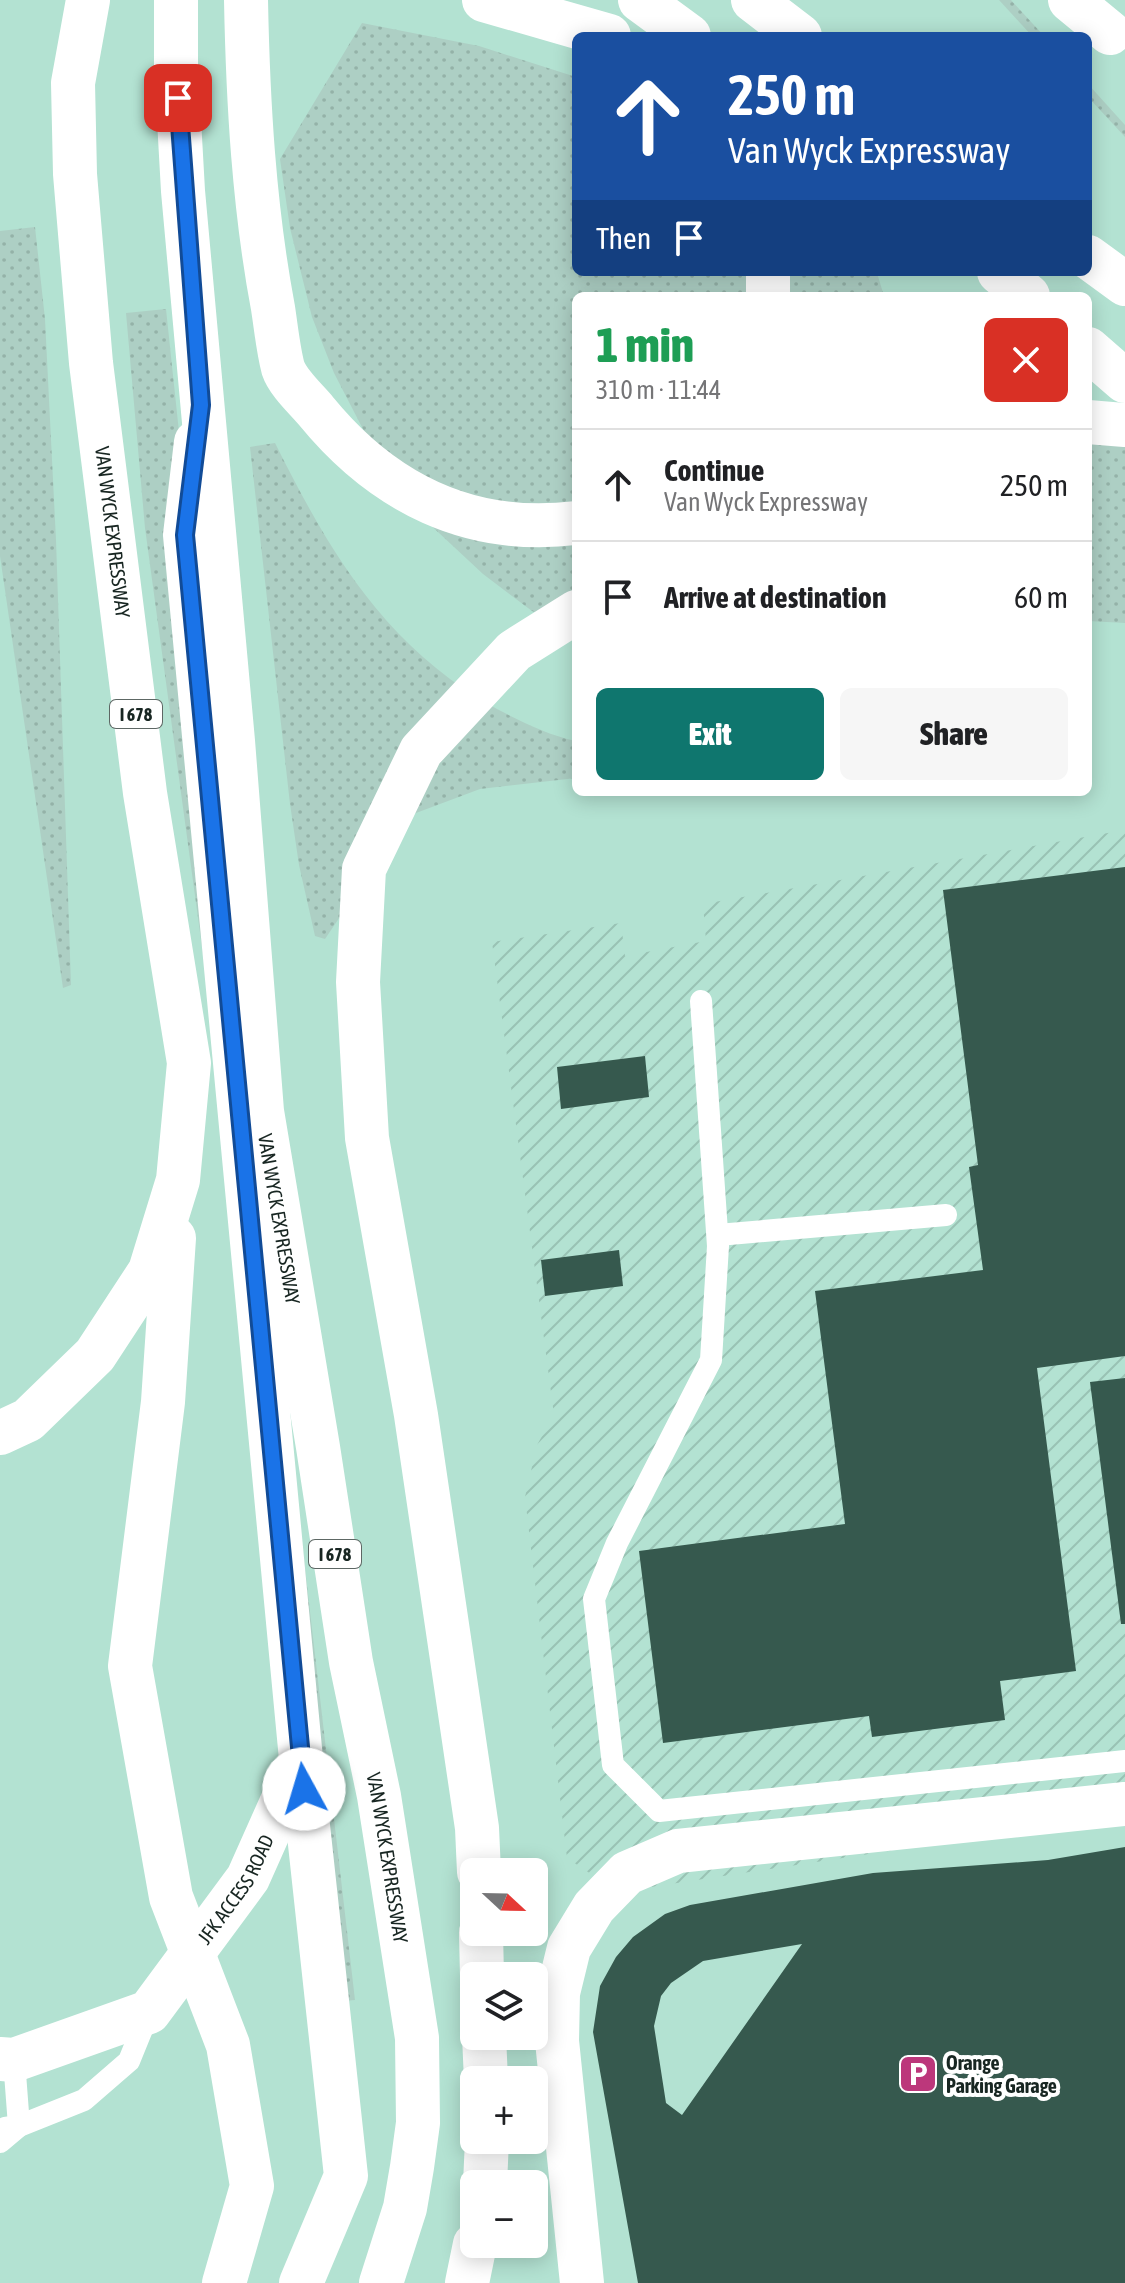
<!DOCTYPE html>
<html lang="en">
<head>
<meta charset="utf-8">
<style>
	:root { --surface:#fff; --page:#f6f6f6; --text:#202124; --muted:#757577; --line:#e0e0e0; --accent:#0f766e }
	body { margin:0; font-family:"Asap Condensed",sans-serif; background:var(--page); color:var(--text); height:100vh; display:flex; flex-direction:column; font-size:30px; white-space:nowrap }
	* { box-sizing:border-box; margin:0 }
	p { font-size:26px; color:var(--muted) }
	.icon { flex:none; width:44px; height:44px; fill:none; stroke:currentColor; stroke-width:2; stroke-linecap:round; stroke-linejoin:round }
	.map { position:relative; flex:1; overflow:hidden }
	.details { position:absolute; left:572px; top:292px; width:520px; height:504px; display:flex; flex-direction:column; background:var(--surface); border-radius:12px; box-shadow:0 4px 20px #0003 }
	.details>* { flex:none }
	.guide { position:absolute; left:572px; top:32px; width:520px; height:244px; border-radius:12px; box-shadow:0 4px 20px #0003; background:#1a4fa0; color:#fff; overflow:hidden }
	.needle { width:52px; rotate:112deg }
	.buttons { position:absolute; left:460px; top:1858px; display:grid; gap:16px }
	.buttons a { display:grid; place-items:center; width:88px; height:88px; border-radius:12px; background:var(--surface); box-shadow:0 4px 20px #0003; font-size:40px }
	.pin { position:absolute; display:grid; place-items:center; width:68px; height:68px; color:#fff; margin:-34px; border-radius:16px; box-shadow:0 4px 12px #0006 }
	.me { position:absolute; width:88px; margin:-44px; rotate:354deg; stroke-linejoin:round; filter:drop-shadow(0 0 6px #0008) }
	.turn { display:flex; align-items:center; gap:28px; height:168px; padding:0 24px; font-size:36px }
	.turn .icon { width:104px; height:104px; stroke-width:2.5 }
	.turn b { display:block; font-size:56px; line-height:68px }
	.then { display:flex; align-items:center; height:76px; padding:0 24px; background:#0003; gap:16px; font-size:30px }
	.round { display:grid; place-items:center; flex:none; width:84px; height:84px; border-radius:12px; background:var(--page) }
	.headline { display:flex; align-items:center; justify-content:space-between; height:136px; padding:0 24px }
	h1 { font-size:48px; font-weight:800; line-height:60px; color:#1e9e55 }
	.button { display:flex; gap:16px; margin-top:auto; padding:16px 24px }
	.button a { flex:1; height:92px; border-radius:12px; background:var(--accent); color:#fff; font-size:32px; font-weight:800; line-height:92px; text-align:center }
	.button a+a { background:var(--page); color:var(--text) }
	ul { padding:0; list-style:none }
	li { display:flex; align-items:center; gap:24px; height:112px; padding:0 24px; border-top:2px solid var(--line) }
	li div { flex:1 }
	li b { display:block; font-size:30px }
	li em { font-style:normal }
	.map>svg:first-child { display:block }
</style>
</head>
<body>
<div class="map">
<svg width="1125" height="2283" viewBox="0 0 1125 2283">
	<defs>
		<pattern id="industrial-furrows" width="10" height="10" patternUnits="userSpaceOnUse" patternTransform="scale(2)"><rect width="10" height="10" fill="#b3e2d2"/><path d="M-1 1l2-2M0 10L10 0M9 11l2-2" fill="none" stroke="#99c2b4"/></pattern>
		<pattern id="grass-dots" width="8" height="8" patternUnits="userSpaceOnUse" patternTransform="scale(2)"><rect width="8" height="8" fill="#adcfc4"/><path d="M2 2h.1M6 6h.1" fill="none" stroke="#94b2a8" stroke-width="1.8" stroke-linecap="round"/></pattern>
	</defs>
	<rect width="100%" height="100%" fill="#c7eee1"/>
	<path fill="#b3e2d2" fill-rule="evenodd" d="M0 0H1125V2283H0ZM576 36H1088V272H576ZM576 296H1088V792H576ZM474 1872H534V1932H474ZM474 1976H534V2036H474ZM474 2080H534V2140H474ZM474 2184H534V2244H474Z"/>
	<polygon fill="url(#industrial-furrows)" points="1125,830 1125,1815 618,1892 567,1858 525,1497 537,1445 554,1415 492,942 621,923 625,956 706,941 703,904"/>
	<g fill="url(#grass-dots)">
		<polygon points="999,0 1011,0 1044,36 1032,36"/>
		<polygon points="362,23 479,46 576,77 576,272 877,273 884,296 576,296 576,630 532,611 483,574 424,519 366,435 334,373 312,317 290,228 280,159"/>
		<polygon points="1088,84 1125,125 1125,137 1088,97"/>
		<polygon points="35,227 45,319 56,540 71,985 63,988 0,556 0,231"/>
		<polygon points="166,309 237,981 355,2000 334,2002 207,984 145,528 126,313"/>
		<polygon points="1088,410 1125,444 1125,623 1088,621"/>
		<path d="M275 443C330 553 385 647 497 709 522 722 548 735 576 741V778L480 789 408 816 325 939 315 936 299 865 290 804 250 447Z"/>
	</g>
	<g fill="#36594e" fill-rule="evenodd">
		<polygon points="1125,867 1125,1356 1037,1368 1076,1671 1000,1681 1005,1720 872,1737 869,1716 663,1743 639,1551 845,1524 815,1291 983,1270 969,1167 978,1165 943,890"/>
		<polygon points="645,1056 649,1097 561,1109 557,1067"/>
		<polygon points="619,1250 623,1286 545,1296 541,1260"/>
		<polygon points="1125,1378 1125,1624 1121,1624 1090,1382"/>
		<path d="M1125 1847V2283H638L593 2032 600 1986 616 1957 633 1937 665 1914 690 1905 873 1873 1048 1860ZM802 1944 682 2115 666 2103 654 2026 661 1996 671 1983 703 1961Z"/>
	</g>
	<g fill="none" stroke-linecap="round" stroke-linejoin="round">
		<g stroke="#fff" stroke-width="22">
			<polyline points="701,1001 718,1246 711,1360 617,1543 594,1599 613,1765 659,1811 1125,1761"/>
			<polyline points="718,1235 946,1215"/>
			<polyline points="5,2128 19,2126 14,2060"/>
			<polyline points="0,2142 19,2126 84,2100 129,2061 149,2012"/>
		</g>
		<polyline stroke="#fff" stroke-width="44" points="582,2283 557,2041 558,1993 569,1948 594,1907 627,1873 678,1851 1125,1804"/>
		<g stroke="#fff" stroke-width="44">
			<path id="s1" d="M0 2059 14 2060 149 2012 248 1878 301 1759 185 535 196 442"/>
			<polyline points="301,2283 346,2176 301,1761"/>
		</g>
		<g stroke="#fff" stroke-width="44">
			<path id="s2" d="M176 0V66L183 191 233 741 262 1111 318 1447 351 1662 379 1796 417 2038 418 2123 412 2167 405 2208 381 2283"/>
			<path d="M246 0C248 103 254 207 273 308 276 327 278 349 283 368 288 383 306 399 316 411 383 493 470 536 576 523"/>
			<polyline points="484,0 609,36"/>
			<polyline points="640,0 689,36"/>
			<polyline points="753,0 800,36"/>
			<polyline points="1070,0 1110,33"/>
			<polyline points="1088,257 1125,284"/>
			<polyline points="999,272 1028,296"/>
			<polyline points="768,296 768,272"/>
			<polyline points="1088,349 1125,381"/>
			<polyline points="1088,422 1125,425"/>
			<polyline points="174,1238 163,1402 130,1666 171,1897 228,2045 252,2186 224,2283"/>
			<polyline points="0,1433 28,1420 95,1355 150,1271 178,1180 189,1063 145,793 91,363 75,174 73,83 88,0"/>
			<polyline points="479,1872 477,1828 416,1415 367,1138 358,982 364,869 421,751 514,651 576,612"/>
			<polyline points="481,1932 482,1976"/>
			<polyline points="484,2036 486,2080"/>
			<polyline points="485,2184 487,2140"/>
			<polyline points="467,2283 475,2244"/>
		</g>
	</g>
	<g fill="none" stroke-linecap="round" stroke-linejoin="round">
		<g stroke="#114b97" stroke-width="20">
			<polyline id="route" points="178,98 201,405 185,535 304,1789"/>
		</g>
		<use href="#route" stroke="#1a73e8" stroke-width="14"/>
	</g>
	<defs>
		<g id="parking-square" transform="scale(2)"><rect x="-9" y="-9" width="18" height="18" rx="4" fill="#bc377b" stroke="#fff"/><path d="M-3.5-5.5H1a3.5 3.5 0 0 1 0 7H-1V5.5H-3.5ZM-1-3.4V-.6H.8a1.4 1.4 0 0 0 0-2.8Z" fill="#fff"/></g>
	</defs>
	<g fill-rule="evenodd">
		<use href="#parking-square" x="918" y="2074"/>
	</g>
	<g text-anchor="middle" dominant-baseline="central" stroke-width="8" stroke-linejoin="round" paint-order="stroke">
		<g fill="#fff" stroke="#5d6764" stroke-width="2">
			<rect x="110" y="700" width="52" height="28" rx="6"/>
			<rect x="309" y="1540" width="52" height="28" rx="6"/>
		</g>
		<g font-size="18" font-weight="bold" fill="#182622">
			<text x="136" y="714">I 678</text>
			<text x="335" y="1554">I 678</text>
		</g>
		<g font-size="20" fill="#182622" stroke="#fff">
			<text transform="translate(113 532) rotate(83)">VAN WYCK EXPRESSWAY</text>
			<text stroke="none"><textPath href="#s2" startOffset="1224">VAN WYCK EXPRESSWAY</textPath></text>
			<text stroke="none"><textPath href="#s2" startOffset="1872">VAN WYCK EXPRESSWAY</textPath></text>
			<text stroke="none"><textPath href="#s1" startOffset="308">JFK ACCESS ROAD</textPath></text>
		</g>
		<g font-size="20" font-weight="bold" fill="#182622" stroke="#fff" text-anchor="start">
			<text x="946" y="2062">Orange<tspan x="946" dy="23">Parking Garage</tspan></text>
		</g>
	</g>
</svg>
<div class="buttons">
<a><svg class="needle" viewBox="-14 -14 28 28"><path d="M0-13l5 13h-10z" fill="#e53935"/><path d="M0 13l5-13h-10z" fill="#757577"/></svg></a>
<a><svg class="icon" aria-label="layers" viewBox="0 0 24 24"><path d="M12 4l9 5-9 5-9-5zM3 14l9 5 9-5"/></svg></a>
<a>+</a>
<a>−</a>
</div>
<div class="pin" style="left:178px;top:98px;background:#d93025"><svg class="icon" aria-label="arrive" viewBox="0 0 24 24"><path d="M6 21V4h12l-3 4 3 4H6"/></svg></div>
<svg class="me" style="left:304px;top:1789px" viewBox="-20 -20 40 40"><circle r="19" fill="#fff"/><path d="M0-13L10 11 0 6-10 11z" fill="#1a73e8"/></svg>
<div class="guide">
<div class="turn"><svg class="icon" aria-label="ahead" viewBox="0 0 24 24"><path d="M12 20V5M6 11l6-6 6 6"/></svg><div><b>250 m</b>Van Wyck Expressway</div></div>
<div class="then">Then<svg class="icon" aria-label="arrive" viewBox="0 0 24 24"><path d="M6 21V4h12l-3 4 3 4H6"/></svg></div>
</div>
<section class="details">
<div class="headline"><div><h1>1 min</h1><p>310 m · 11:44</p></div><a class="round" style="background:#d93025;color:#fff"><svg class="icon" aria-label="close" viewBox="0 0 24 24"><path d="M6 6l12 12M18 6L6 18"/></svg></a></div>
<ul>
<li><svg class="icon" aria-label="ahead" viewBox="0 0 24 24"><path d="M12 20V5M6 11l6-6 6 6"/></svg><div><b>Continue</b><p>Van Wyck Expressway</p></div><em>250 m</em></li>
<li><svg class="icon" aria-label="arrive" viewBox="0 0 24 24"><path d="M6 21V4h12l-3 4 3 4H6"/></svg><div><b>Arrive at destination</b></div><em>60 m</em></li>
</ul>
<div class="button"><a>Exit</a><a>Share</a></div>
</section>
</div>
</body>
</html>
